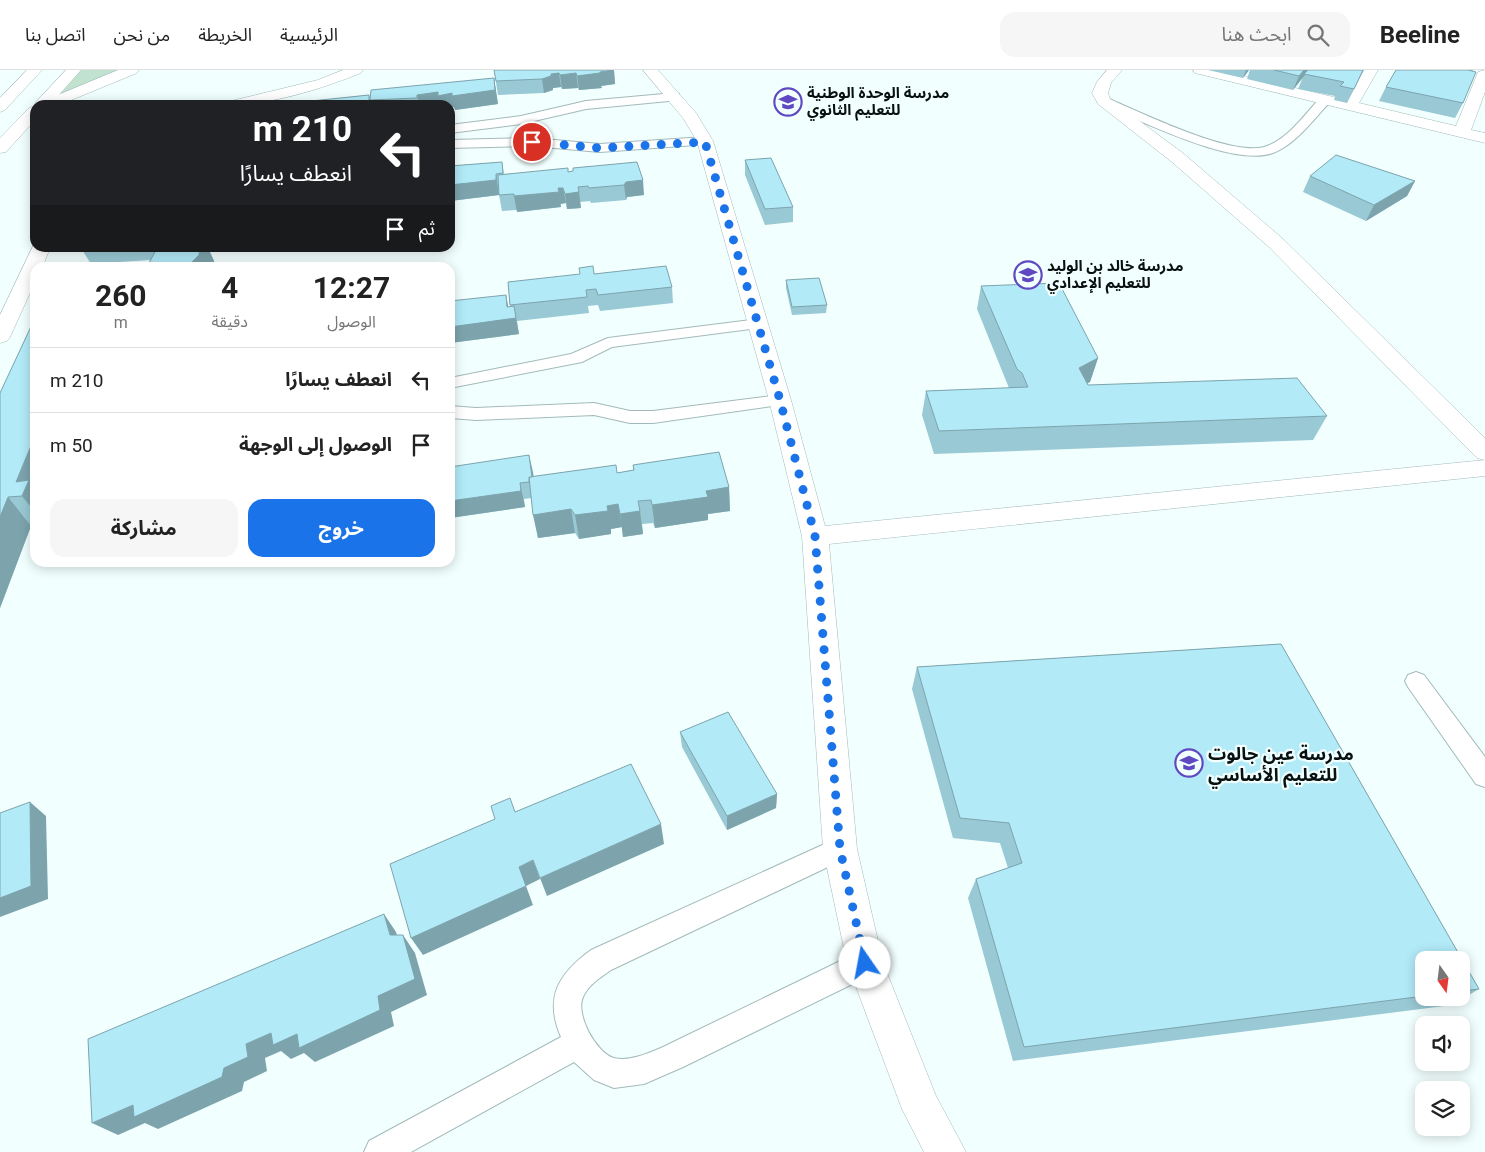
<!DOCTYPE html>
<html lang="ar">
<head>
<meta charset="utf-8">
<style>
	:root { --surface:#fff; --page:#f6f6f6; --text:#222; --muted:#767676; --line:#e0e0e0; --accent:#1a73e8 }
	body { margin:0; font-family:Roboto,"Noto Sans Arabic",sans-serif; background:var(--page); color:var(--text); direction:rtl; height:100vh; display:flex; flex-direction:column; font-size:19px; white-space:nowrap }
	* { box-sizing:border-box; margin:0 }
	p { font-size:16px; color:var(--muted) }
	.icon { flex:none; width:28px; height:28px; fill:none; stroke:currentColor; stroke-width:2; stroke-linecap:round; stroke-linejoin:round }
	.map { position:relative; flex:1; overflow:hidden; direction:ltr }
	.sheet { position:absolute; left:30px; top:192px; width:425px; height:305px; display:flex; flex-direction:column; background:var(--surface); border-radius:15px; box-shadow:0 2px 12px #0003; direction:rtl }
	.sheet>* { flex:none }
	.guide { position:absolute; left:30px; top:30px; width:425px; height:152px; border-radius:15px; box-shadow:0 2px 12px #0003; direction:rtl; background:#202124; color:#fff; overflow:hidden }
	.needle { width:32px; rotate:166deg }
	.tools { position:absolute; left:1415px; top:881px; display:grid; gap:10px }
	.tools a { display:grid; place-items:center; width:55px; height:55px; border-radius:10px; background:var(--surface); box-shadow:0 2px 12px #0003; font-size:25px }
	.pin { position:absolute; display:grid; place-items:center; width:42px; height:42px; color:#fff; margin:-21px; border:2px solid #fff; border-radius:50%; box-shadow:0 1px 5px #0007 }
	.me { position:absolute; width:55px; margin:-28px; rotate:348deg; stroke-linejoin:round; filter:drop-shadow(0 0 4px #0008) }
	.turn { display:flex; align-items:center; gap:18px; height:105px; padding:0 20px; font-size:22px }
	.turn .icon { width:65px; height:65px; stroke-width:2.5 }
	.turn b { display:block; font-size:35px; line-height:42px }
	.then { display:flex; align-items:center; height:48px; padding:0 20px; background:#0003; gap:10px; font-size:19px }
	.eta { display:flex; justify-content:space-evenly; align-items:center; height:85px; text-align:center }
	.eta b { font-size:30px; font-weight:700; line-height:35px }
	.primary-button { display:flex; gap:10px; margin-top:auto; padding:10px 20px }
	.primary-button a { flex:1; height:58px; border-radius:15px; background:var(--accent); color:#fff; font-size:20px; font-weight:700; line-height:58px; text-align:center }
	.primary-button a+a { background:var(--page); color:var(--text) }
	ul { padding:0; list-style:none }
	li { display:flex; align-items:center; gap:15px; height:65px; padding:0 20px; border-top:1px solid var(--line) }
	li div { flex:1 }
	li b { display:block; font-size:19px }
	li em { font-style:normal }
	header { display:flex; align-items:center; gap:30px; box-sizing:border-box; height:70px; padding:0 25px; background:var(--surface); border-bottom:1px solid var(--line) }
	header strong { font-size:24px }
	nav { display:flex; gap:28px; margin-inline-start:auto; font-size:18px }
	.search { width:350px; height:45px; background:var(--page); display:flex; align-items:center; gap:12px; box-sizing:border-box; padding:0 18px; border-radius:15px; color:var(--muted); font-size:19px }
	.map>svg:first-child { display:block }
</style>
</head>
<body>
<header>
<strong>Beeline</strong>
<div class="search"><svg class="icon" aria-label="search" viewBox="0 0 24 24"><circle cx="10" cy="10" r="6"/><path d="M15 15l6 6"/></svg>ابحث هنا</div>
<nav><a>الرئيسية</a><a>الخريطة</a><a>من نحن</a><a>اتصل بنا</a></nav>
</header>
<div class="map">
<svg width="1485" height="1082" viewBox="0 0 1485 1082">
	<rect width="100%" height="100%" fill="#f1fffe"/>
	<polygon fill="#c0e2ce" points="73,0 129,0 41,35"/>
	<g fill="none" stroke-linecap="round" stroke-linejoin="round">
		<g stroke="#a3baba" stroke-width="2">
			<g id="lane">
				<polygon points="675,23 679,24 679,30 586,39 521,54 450,63 450,55 521,46 586,31"/>
				<path d="M1325 26 1329 27V33C1313 50 1296 74 1273 83 1238 96 1161 60 1128 46 1118 42 1103 38 1097 31L1099 28H1107C1140 42 1235 89 1267 76 1289 68 1305 44 1321 27Z"/>
				<polygon points="705,67 711,71 709,74 600,82 532,76 450,78 450,70 532,68 600,74"/>
				<polygon points="759,249 767,254 765,257 612,277 582,292 450,318 450,308 571,284 608,268"/>
				<polygon points="780,325 786,326 789,330 786,334 653,353 630,353 594,345 476,350 450,348 450,336 476,338 594,333 630,341 653,341"/>
				<polygon points="1416,602 1424,605 1485,687 1485,717 1476,714 1408,617 1405,611 1408,605"/>
				<path d="M840 767 849 771 853 779 849 787 611 900C601 907 588 915 583 927 575 944 596 983 614 988 629 992 649 983 663 977L865 879 875 883 879 893 875 903 683 997 644 1014 614 1018 594 1010 574 992 411 1082H364L369 1071 561 967C544 928 558 904 591 880Z"/>
			</g>
		</g>
		<g stroke="#a3baba" stroke-width="1">
			<g id="street">
				<polygon points="118,0 139,0 137,3 59,35 38,35 41,32"/>
				<path d="M343 0H363L361 3C318 20 271 35 224 35L227 32 318 10Z"/>
				<polygon points="643,0 658,0 696,43 713,71 791,330 825,456 1485,390 1485,406 829,474 857,779 883,893 936,1026 966,1082 924,1082 902,1039 847,893 823,779 802,466 769,330 697,71 683,48"/>
				<polygon points="1107,0 1122,0 1111,13 1108,23 1110,29 1184,84 1283,169 1485,368 1485,390 1477,388 1269,177 1172,92 1098,34 1092,23 1097,12"/>
				<polygon points="1193,0 1219,0 1346,30 1364,0 1378,0 1359,33 1456,56 1478,2 1485,0 1485,22 1471,60 1485,63 1485,73 1195,3"/>
				<polygon points="34,174 35,178 50,178 42,198 35,198 35,212 10,267 7,271 0,273 0,245"/>
			</g>
		</g>
		<g stroke="#a3baba" stroke-width="1">
			<g id="primary">
				<polygon points="27,0 42,0 5,40 0,42 0,28"/>
				<polygon points="66,0 81,0 50,35 35,35 35,50 6,82 0,83 0,68 29,38 34,36 36,32"/>
			</g>
		</g>
		<use href="#lane" fill="#fff" fill-rule="evenodd"/>
		<use href="#street" fill="#fff" fill-rule="evenodd"/>
		<use href="#primary" fill="#fff" fill-rule="evenodd"/>
	</g>
	<g fill="#99c9d4" fill-rule="evenodd">
		<polygon points="494,0 614,0 615,14 601,16 602,18 579,20 578,18 562,19 561,17 553,18 553,20 544,23 498,25"/>
		<polygon points="1208,0 1249,0 1243,8"/>
		<polygon points="1250,0 1364,0 1347,33 1334,30 1335,26 1298,19 1303,7 1293,20 1247,9"/>
		<polygon points="1396,0 1473,0 1463,33 1455,48 1379,31 1386,17"/>
		<polygon points="494,8 498,34 455,40 454,37 450,38 450,35 273,35 369,25 370,29"/>
		<polygon points="745,90 793,137 793,152 765,155 745,105"/>
		<polygon points="502,92 504,104 568,102 637,92 644,125 627,127 626,130 591,133 590,131 580,132 581,138 567,139 566,133 560,134 561,137 517,142 517,140 502,141 499,125 450,131 450,96"/>
		<polygon points="1310,106 1415,111 1407,126 1366,151 1303,122"/>
		<polygon points="81,178 208,178 214,191 151,191 149,190 91,194"/>
		<polygon points="594,204 672,217 673,233 600,241 598,235 588,236 589,243 517,251 519,264 450,273 506,225 508,237 510,236 508,212"/>
		<polygon points="786,210 827,235 826,243 792,245 786,218"/>
		<polygon points="981,216 1098,288 1090,312 1087,313 1088,315 1327,346 1313,370 934,384 922,345 926,321 1009,318 977,239"/>
		<polygon points="35,248 35,456 31,456 0,538 0,323"/>
		<polygon points="529,385 533,407 617,403 633,400 633,395 729,417 730,441 708,444 708,450 655,458 653,453 642,454 643,464 623,467 622,457 611,459 611,464 579,469 575,463 538,468 531,428 524,429 525,437 450,448"/>
		<path d="M1281 574 1479 919 1452 935 1013 991 968 828 976 809 1008 798 1000 773 953 768 912 619 917 597ZM1424 890H1461V928H1424Z"/>
		<polygon points="680,662 777,724 776,738 727,760 682,677"/>
	</g>
	<g fill="#7da4ad">
		<polygon points="614,0 615,14 601,16 602,18 579,20 577,6 600,2"/>
		<polygon points="1246,0 1249,0 1243,8"/>
		<polygon points="1304,0 1309,0 1293,20 1299,6"/>
		<polygon points="559,3 561,17 553,18 553,20 544,23 542,9 551,4"/>
		<polygon points="576,3 578,18 562,19 560,5"/>
		<polygon points="494,8 498,34 455,40 454,37 450,38 450,35 419,35 417,25 438,22 452,23"/>
		<polygon points="496,104 499,125 450,131 450,115"/>
		<polygon points="643,110 644,125 627,127 626,130 624,115 626,112"/>
		<polygon points="1415,111 1407,126 1366,151 1374,135"/>
		<polygon points="558,118 563,118 566,133 560,134"/>
		<polygon points="559,122 561,137 517,142 514,126"/>
		<polygon points="579,122 581,138 567,139 565,124"/>
		<polygon points="200,178 208,178 214,191 214,198 186,198"/>
		<polygon points="506,225 509,241 514,236 519,264 450,273 450,257 507,237"/>
		<polygon points="1098,288 1090,312 1071,322 1079,298"/>
		<polygon points="35,366 35,442 22,426 16,412"/>
		<polygon points="529,385 533,402 536,427 532,411"/>
		<polygon points="520,413 525,437 450,448 450,431"/>
		<polygon points="729,417 730,441 708,444 708,450 655,458 652,435 706,421"/>
		<polygon points="8,427 31,456 0,538 0,447"/>
		<polygon points="618,434 622,457 611,459 611,464 579,469 575,445 607,436"/>
		<polygon points="571,439 575,463 538,468 533,445"/>
		<polygon points="640,441 643,464 623,467 620,444"/>
		<polygon points="777,724 776,738 727,760 727,746"/>
		<polygon points="30,732 46,746 48,829 0,847 0,828"/>
		<polygon points="661,754 664,774 547,826 540,808"/>
		<polygon points="533,790 540,809 526,816 533,835 423,885 411,868 519,797"/>
		<polygon points="384,844 396,862 402,883 390,865"/>
		<polygon points="403,865 415,883 427,925 391,942 394,956 315,992 304,983 291,989 281,981 265,988 267,1001 244,1012 242,1021 158,1059 145,1053 118,1065 92,1053 133,1035 224,998 246,974 271,963 378,926"/>
	</g>
	<g fill="#b2eaf7" stroke="#7da4ad">
		<polygon points="494,0 614,0 600,2 600,3 577,6 576,3 560,5 559,3 551,4 551,6 542,9 496,11"/>
		<polygon points="1274,0 1304,0 1299,6"/>
		<polygon points="1308,0 1363,0 1354,19 1340,16 1344,12 1304,4"/>
		<polygon points="1396,0 1468,0 1476,2 1463,33 1386,17"/>
		<polygon points="494,8 495,20 452,26 452,23 438,26 438,22 417,25 417,28 370,30 371,20"/>
		<polygon points="369,25 369,35 273,35"/>
		<polygon points="1336,85 1415,111 1374,135 1310,106"/>
		<polygon points="771,88 793,137 765,139 745,90"/>
		<polygon points="502,92 503,103 496,104 496,110 450,115 450,96"/>
		<polygon points="637,92 643,110 626,112 624,115 589,118 588,116 578,117 579,122 565,124 563,118 558,118 559,122 514,126 514,124 499,125 498,105 568,98 568,102 573,101 573,98"/>
		<polygon points="156,178 200,178 199,185 186,198 144,198 148,195 156,180"/>
		<polygon points="593,196 594,204 666,196 672,217 598,225 596,219 586,220 587,227 510,235 508,212 580,204 579,198"/>
		<polygon points="819,208 827,235 792,237 786,210"/>
		<polygon points="1059,213 1098,288 1079,298 1088,315 1297,308 1327,346 939,361 926,321 1028,317 1022,303 1017,299 981,216"/>
		<polygon points="506,225 507,237 514,236 516,248 450,257 450,231"/>
		<polygon points="35,248 35,366 16,412 29,410 22,426 8,427 0,447 0,323"/>
		<polygon points="719,382 729,417 706,421 708,427 652,435 651,430 638,431 640,441 620,444 618,434 607,436 608,441 575,445 571,439 533,445 529,407 616,395 617,403 634,400 633,395"/>
		<polygon points="529,385 532,407 529,407 529,412 520,413 521,421 450,431 450,397"/>
		<polygon points="1281,574 1479,919 1461,921 1461,890 1424,890 1424,926 1024,977 976,809 1022,793 1009,753 960,748 917,597"/>
		<polygon points="728,642 777,724 727,746 680,662"/>
		<polygon points="631,694 661,754 540,808 533,790 519,797 526,816 411,868 390,794 495,749 491,736 510,728 515,742"/>
		<polygon points="30,732 31,816 0,828 0,743"/>
		<polygon points="384,844 390,865 403,865 415,909 378,926 380,940 299,978 297,964 273,975 271,963 246,974 248,987 224,998 222,1007 134,1047 133,1035 92,1053 88,969"/>
	</g>
	<g fill="none" stroke-linecap="round" stroke-linejoin="round">
		<polyline stroke="#1a73e8" stroke-width="9" stroke-dasharray="0 16.2" points="532,72 600,78 705,72 780,330 815,466 840,779 865,893"/>
	</g>
	<defs>
		<g id="school-ring" transform="scale(1.4375)"><circle r="9.5" fill="#f1fffe" stroke="#5f48c1" stroke-width="1.5"/><path d="M0-5L7-2L0 1L-7-2ZM-4 1L0 2.5L4 1V4Q0 6-4 4Z" fill="#5f48c1"/></g>
	</defs>
	<g fill-rule="evenodd">
		<use href="#school-ring" x="788" y="32"/>
		<use href="#school-ring" x="1028" y="205"/>
		<use href="#school-ring" x="1189" y="693"/>
	</g>
	<g text-anchor="middle" dominant-baseline="central" stroke-width="4.5" stroke-linejoin="round" paint-order="stroke">
		<g font-size="15" font-weight="bold" fill="#081010" stroke="#f1fffe" text-anchor="start">
			<text x="807" y="23">مدرسة الوحدة الوطنية<tspan x="807" dy="17">للتعليم الثانوي</tspan></text>
			<text x="1047" y="196">مدرسة خالد بن الوليد<tspan x="1047" dy="17">للتعليم الإعدادي</tspan></text>
		</g>
		<g font-size="18" font-weight="bold" fill="#081010" stroke="#f1fffe" text-anchor="start">
			<text x="1208" y="683">مدرسة عين جالوت<tspan x="1208" dy="21">للتعليم الأساسي</tspan></text>
		</g>
	</g>
</svg>
<div class="tools">
<a><svg class="needle" viewBox="-14 -14 28 28"><path d="M0-13l5 13h-10z" fill="#e53935"/><path d="M0 13l5-13h-10z" fill="#767676"/></svg></a>
<a><svg class="icon" aria-label="sound" viewBox="0 0 24 24"><path d="M4 9h4l5-4v14l-5-4H4zM17 9q2 3 0 6"/></svg></a>
<a><svg class="icon" aria-label="layers" viewBox="0 0 24 24"><path d="M12 4l9 5-9 5-9-5zM3 14l9 5 9-5"/></svg></a>
</div>
<div class="pin" style="left:532px;top:72px;background:#d93025"><svg class="icon" aria-label="arrive" viewBox="0 0 24 24"><path d="M6 21V4h12l-3 4 3 4H6"/></svg></div>
<svg class="me" style="left:865px;top:893px" viewBox="-20 -20 40 40"><circle r="19" fill="#fff"/><path d="M0-13L10 11 0 6-10 11z" fill="#1a73e8"/></svg>
<div class="guide">
<div class="turn"><svg class="icon" aria-label="left" viewBox="0 0 24 24"><path d="M17 20v-9H6M10 6l-5 5 5 5"/></svg><div><b>210 m</b>انعطف يسارًا</div></div>
<div class="then">ثم<svg class="icon" aria-label="arrive" viewBox="0 0 24 24"><path d="M6 21V4h12l-3 4 3 4H6"/></svg></div>
</div>
<section class="sheet">
<div class="eta">
<div><b>12:27</b><p>الوصول</p></div>
<div><b>4</b><p>دقيقة</p></div>
<div><b>260</b><p>m</p></div>
</div>
<ul>
<li><svg class="icon" aria-label="left" viewBox="0 0 24 24"><path d="M17 20v-9H6M10 6l-5 5 5 5"/></svg><div><b>انعطف يسارًا</b></div><em>210 m</em></li>
<li><svg class="icon" aria-label="arrive" viewBox="0 0 24 24"><path d="M6 21V4h12l-3 4 3 4H6"/></svg><div><b>الوصول إلى الوجهة</b></div><em>50 m</em></li>
</ul>
<div class="primary-button"><a>خروج</a><a>مشاركة</a></div>
</section>
</div>
</body>
</html>
